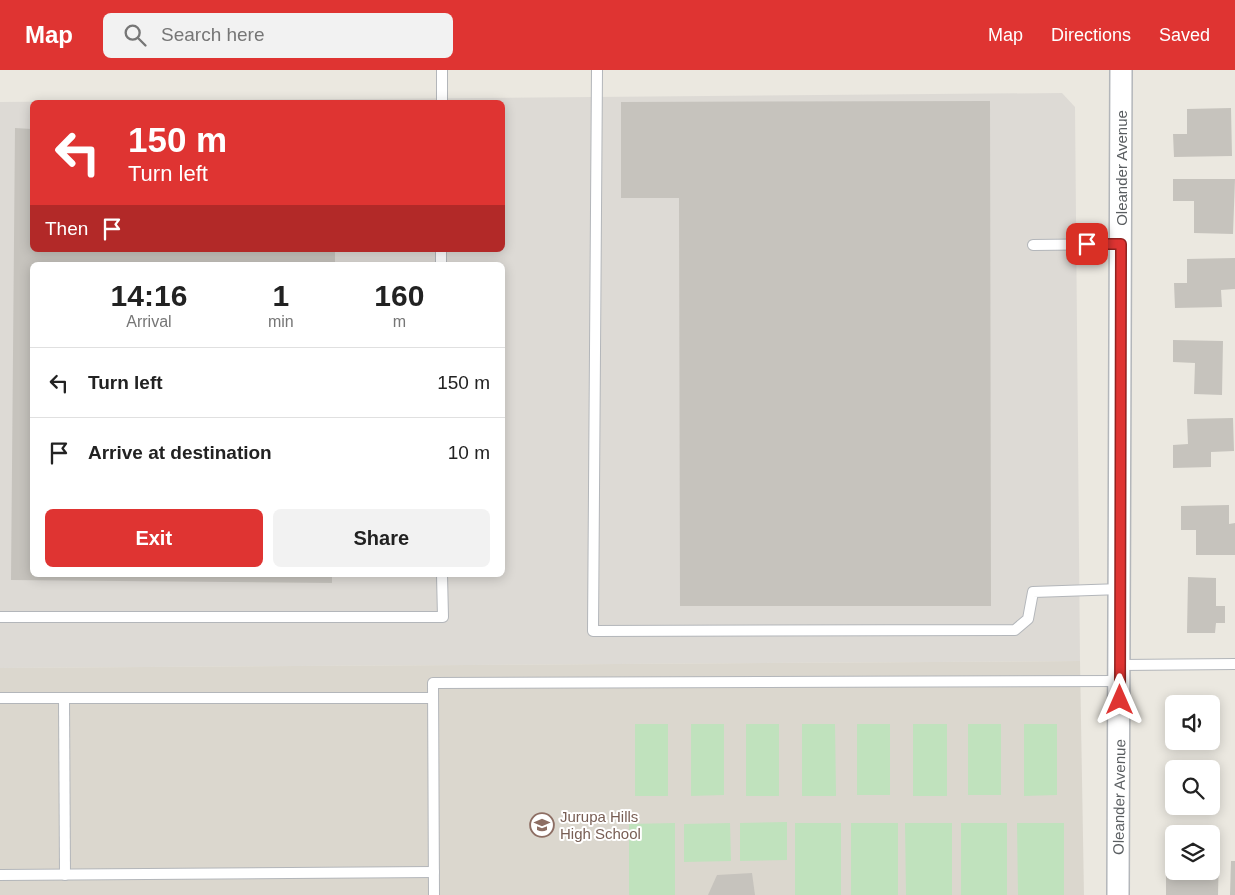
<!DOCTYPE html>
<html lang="en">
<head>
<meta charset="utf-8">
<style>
	:root { --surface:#fff; --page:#f2f2f2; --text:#222; --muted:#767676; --line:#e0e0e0; --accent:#df3432 }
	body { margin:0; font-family:Helvetica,sans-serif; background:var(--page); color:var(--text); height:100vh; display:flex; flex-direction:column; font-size:19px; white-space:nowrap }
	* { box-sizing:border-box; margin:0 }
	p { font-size:16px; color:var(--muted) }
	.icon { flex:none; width:28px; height:28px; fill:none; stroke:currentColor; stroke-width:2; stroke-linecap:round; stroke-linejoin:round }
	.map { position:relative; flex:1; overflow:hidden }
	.side { position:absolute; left:30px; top:192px; width:475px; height:315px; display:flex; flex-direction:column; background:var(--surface); border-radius:8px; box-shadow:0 2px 12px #0003 }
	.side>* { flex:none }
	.hud { position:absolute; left:30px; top:30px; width:475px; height:152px; border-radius:8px; box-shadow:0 2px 12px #0003; background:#df3432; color:#fff; overflow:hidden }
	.tools { position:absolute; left:1165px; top:625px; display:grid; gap:10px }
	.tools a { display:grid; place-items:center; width:55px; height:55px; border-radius:8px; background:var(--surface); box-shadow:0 2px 12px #0003; font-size:25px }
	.pin { position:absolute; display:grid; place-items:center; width:42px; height:42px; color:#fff; margin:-21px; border-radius:10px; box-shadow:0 2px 8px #0006 }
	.me { position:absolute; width:55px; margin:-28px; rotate:0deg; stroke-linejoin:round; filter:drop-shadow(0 0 4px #0008) }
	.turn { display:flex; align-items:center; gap:18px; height:105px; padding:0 15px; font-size:22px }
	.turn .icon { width:65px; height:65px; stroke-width:2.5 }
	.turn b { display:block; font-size:35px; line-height:42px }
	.then { display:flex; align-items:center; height:48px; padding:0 15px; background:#0003; gap:10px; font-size:19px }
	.eta { display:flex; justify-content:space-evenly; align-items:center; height:85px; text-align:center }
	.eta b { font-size:30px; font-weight:800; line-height:35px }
	.action { display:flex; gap:10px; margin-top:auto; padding:10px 15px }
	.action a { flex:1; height:58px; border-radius:8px; background:var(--accent); color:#fff; font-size:20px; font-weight:800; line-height:58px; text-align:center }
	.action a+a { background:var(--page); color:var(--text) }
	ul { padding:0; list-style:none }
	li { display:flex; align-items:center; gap:15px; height:70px; padding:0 15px; border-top:1px solid var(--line) }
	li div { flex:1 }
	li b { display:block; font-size:19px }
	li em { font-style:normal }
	header { display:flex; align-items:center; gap:30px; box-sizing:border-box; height:70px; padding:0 25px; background:var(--accent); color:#fff }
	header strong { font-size:24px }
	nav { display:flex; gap:28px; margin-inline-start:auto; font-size:18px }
	.search { width:350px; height:45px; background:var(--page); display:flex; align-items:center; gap:12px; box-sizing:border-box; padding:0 18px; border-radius:8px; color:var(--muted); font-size:19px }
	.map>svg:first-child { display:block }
</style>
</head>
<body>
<header>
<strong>Map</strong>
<div class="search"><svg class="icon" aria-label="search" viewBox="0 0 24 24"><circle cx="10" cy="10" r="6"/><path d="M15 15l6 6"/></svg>Search here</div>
<nav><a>Map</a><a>Directions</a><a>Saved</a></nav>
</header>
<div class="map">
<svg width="1235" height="825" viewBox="0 0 1235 825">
	<rect width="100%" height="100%" fill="#ebe8e0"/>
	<path fill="#dddad5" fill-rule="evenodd" d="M1062 23 1075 37 1080 591 0 598V32ZM32 32H502V180H32ZM32 195H502V505H32Z"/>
	<polygon fill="#dbd7ce" points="1080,591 1084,825 0,825 0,598"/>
	<g fill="#c0e2bd">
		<rect x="635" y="654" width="33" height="72"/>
		<polygon points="691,654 724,654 724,725 691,726"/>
		<rect x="746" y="654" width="33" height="72"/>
		<polygon points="802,654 835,654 836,726 802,726"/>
		<rect x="857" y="654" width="33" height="71"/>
		<rect x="913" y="654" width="34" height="72"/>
		<rect x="968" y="654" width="33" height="71"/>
		<polygon points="1024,654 1057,654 1057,725 1024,726"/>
		<polygon points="787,752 787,790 740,791 740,753"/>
		<polygon points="675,753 675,825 629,825 629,754"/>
		<polygon points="730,753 731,791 684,792 684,754"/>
		<rect x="795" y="753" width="46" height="72"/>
		<rect x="851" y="753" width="47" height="72"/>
		<polygon points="905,753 952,753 952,825 906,825"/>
		<rect x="961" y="753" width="46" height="72"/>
		<polygon points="1017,753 1064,753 1064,825 1018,825"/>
	</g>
	<g fill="#c6c3bd">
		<polygon points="990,31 991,536 680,536 679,128 621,128 621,32"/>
		<polygon points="1231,38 1232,86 1174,87 1173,64 1187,64 1187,39"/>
		<polygon points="15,58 32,59 32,180 335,180 335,195 32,195 32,505 332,505 332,513 11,510"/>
		<polygon points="1173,109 1235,109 1233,164 1194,163 1194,131 1173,131"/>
		<polygon points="1235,188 1235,219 1221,220 1222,237 1175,238 1174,213 1187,213 1187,189"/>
		<polygon points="1173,270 1223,271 1222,325 1194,324 1195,293 1173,292"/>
		<polygon points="1233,348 1234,381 1211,382 1211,397 1173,398 1173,375 1188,374 1187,349"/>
		<polygon points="1229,435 1229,454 1235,453 1235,485 1196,485 1196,460 1181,460 1181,436"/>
		<polygon points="1188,507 1216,508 1216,536 1225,536 1225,553 1216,553 1215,563 1187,563"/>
		<polygon points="1211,781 1219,781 1218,825 1166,825 1166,786 1174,786 1174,801 1211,801"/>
		<polygon points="1231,791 1235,791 1235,825 1230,825"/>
		<polygon points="752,803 755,825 708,825 717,805"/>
	</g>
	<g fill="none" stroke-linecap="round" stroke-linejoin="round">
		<g stroke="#b3b6ba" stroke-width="12">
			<g id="lane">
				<polyline points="597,0 593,561 1015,560 1028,549 1033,522 1121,519"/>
				<polyline points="442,32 442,0"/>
				<polyline points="1033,175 1121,174"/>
				<polyline points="441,180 441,195"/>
				<polyline points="0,547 443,547 442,505"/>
				<polyline points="1121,595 1235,594"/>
				<polyline points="0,628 433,628"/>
				<polyline points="64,628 65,805"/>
				<polyline points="0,805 434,802"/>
				<polyline points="434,825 433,613 1121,611"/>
			</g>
		</g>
		<g stroke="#b3b6ba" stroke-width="24">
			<polyline id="street" points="1118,825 1121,0"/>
		</g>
		<use href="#lane" stroke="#fff" stroke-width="10"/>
		<use href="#street" stroke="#fff" stroke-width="21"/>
	</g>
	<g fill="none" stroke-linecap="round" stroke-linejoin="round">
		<g stroke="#912220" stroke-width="12">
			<polyline id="route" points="1087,174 1121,174 1120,630"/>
		</g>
		<use href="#route" stroke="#df3432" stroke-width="9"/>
	</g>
	<defs>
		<g id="school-ring" transform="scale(1.25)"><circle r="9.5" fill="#fff" stroke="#8d6e63" stroke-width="1.5"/><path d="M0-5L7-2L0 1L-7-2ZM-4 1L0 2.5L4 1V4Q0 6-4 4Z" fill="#8d6e63"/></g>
	</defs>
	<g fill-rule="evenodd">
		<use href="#school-ring" x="542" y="755"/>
	</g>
	<g text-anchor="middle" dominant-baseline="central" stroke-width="4" stroke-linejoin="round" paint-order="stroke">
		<g font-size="15" fill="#595d60" stroke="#fff">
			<text transform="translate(1121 98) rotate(-90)">Oleander Avenue</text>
			<text transform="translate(1119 727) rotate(-89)">Oleander Avenue</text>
		</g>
		<g font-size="15" fill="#785e54" stroke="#fff" text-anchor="start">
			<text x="560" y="746">Jurupa Hills<tspan x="560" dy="17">High School</tspan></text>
		</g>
	</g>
</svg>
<div class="tools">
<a><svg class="icon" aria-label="sound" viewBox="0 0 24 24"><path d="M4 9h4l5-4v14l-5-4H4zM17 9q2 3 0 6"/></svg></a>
<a><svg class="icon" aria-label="search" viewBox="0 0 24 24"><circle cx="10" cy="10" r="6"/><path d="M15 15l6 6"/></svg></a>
<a><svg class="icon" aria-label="layers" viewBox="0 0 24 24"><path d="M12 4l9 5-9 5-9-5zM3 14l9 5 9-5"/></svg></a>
</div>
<div class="pin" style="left:1087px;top:174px;background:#d93025"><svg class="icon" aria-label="arrive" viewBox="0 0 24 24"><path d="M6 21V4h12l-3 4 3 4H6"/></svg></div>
<svg class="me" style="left:1120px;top:630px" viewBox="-20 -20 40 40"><path d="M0-17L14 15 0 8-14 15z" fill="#df3432" stroke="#fff" stroke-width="4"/></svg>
<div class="hud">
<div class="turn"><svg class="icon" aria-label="left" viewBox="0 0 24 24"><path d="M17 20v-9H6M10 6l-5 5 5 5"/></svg><div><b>150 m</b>Turn left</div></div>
<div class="then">Then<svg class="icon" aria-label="arrive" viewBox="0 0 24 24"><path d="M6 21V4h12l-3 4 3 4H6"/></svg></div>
</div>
<section class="side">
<div class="eta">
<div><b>14:16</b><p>Arrival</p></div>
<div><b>1</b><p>min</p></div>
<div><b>160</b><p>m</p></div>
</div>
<ul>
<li><svg class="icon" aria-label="left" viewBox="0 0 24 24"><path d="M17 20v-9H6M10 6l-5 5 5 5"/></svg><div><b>Turn left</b></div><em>150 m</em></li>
<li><svg class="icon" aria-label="arrive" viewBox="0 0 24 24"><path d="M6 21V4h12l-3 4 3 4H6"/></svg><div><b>Arrive at destination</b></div><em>10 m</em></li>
</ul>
<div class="action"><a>Exit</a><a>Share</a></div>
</section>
</div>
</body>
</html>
